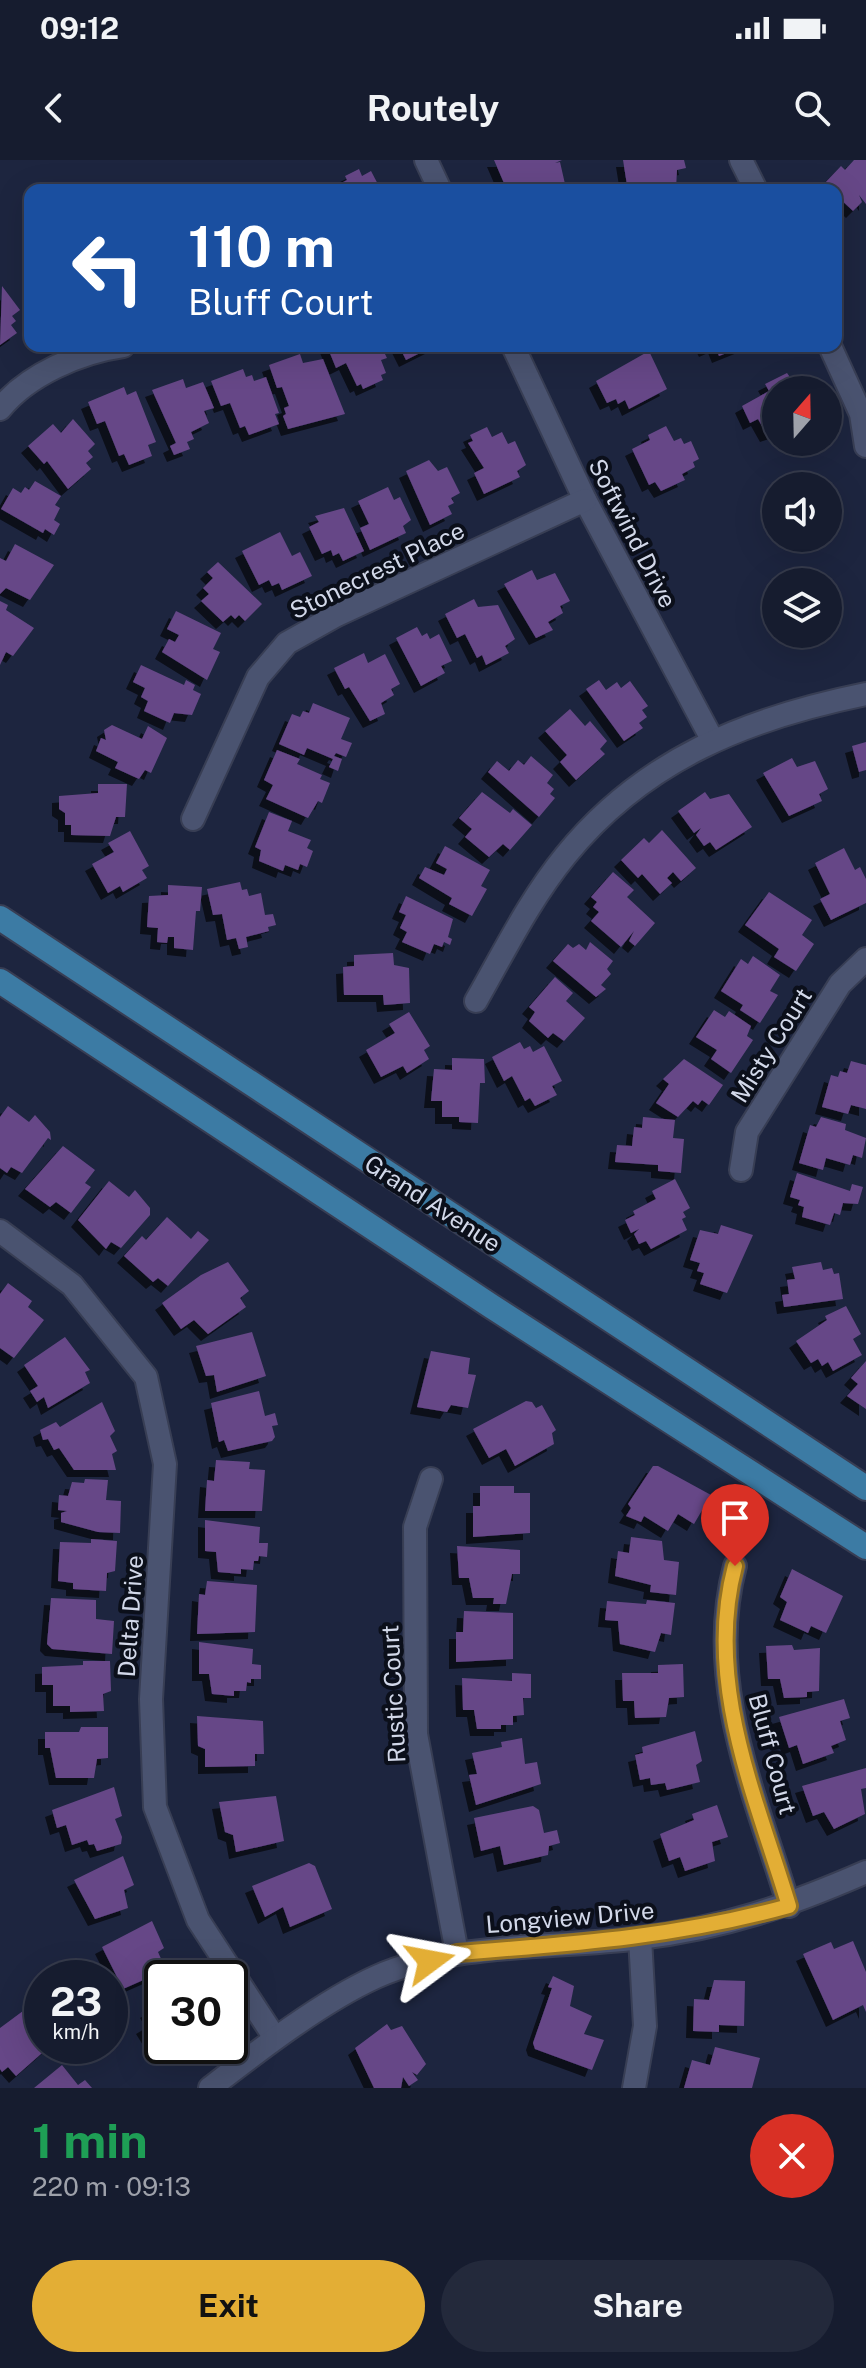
<!DOCTYPE html>
<html lang="en">
<head>
<meta charset="utf-8">
<style>
	:root { --surface:#161c2f; --page:#23293b; --text:#f1f3f6; --muted:#9ea1aa; --line:#353a4b; --accent:#e3ae35 }
	body { margin:0; font-family:"Public Sans",sans-serif; background:var(--page); color:var(--text); height:100vh; display:flex; flex-direction:column; font-size:30px; white-space:nowrap }
	* { box-sizing:border-box; margin:0 }
	p { font-size:26px; color:var(--muted) }
	.icon { flex:none; width:44px; height:44px; fill:none; stroke:currentColor; stroke-width:2; stroke-linecap:round; stroke-linejoin:round }
	.map { position:relative; height:1928px; overflow:hidden }
	.panel { display:flex; flex-direction:column; background:var(--surface); flex:1 }
	.panel>* { flex:none }
	.top-card { position:absolute; left:24px; top:24px; width:818px; height:168px; border-radius:16px; box-shadow:0 8px 32px #0002,0 0 0 2px var(--line); background:#1a4fa0; color:#fff; overflow:hidden }
	.needle { width:52px; rotate:20deg }
	.controls { position:absolute; left:762px; top:216px; display:grid; gap:16px }
	.controls a { display:grid; place-items:center; width:80px; height:80px; border-radius:50%; background:var(--surface); box-shadow:0 8px 32px #0002,0 0 0 2px var(--line); font-size:40px }
	.speed { position:absolute; left:24px; top:1800px; display:flex; gap:16px; font-size:40px; font-weight:700; text-align:center }
	.speed>* { display:grid; place-content:center; width:104px; height:104px; border-radius:50%; background:var(--surface); box-shadow:0 8px 32px #0002,0 0 0 2px var(--line); line-height:1 }
	.speed small { font-size:20px; font-weight:400 }
	.speed .limit { border:4px solid #111; border-radius:12px; background:#fff; color:#111 }
	.pin { position:absolute; display:grid; place-items:center; width:68px; height:68px; color:#fff; margin:-82px -34px; border-radius:50% 50% 50% 0; rotate:-45deg; box-shadow:0 0 8px #0007 }
	.pin .icon { rotate:45deg }
	.me { position:absolute; width:88px; margin:-44px; rotate:77deg; stroke-linejoin:round; filter:drop-shadow(0 0 6px #0008) }
	.turn { display:flex; align-items:center; gap:28px; height:168px; padding:0 32px; font-size:36px }
	.turn .icon { width:104px; height:104px; stroke-width:2.5 }
	.turn b { display:block; font-size:56px; line-height:68px }
	.round { display:grid; place-items:center; flex:none; width:84px; height:84px; border-radius:42px; background:var(--page) }
	.headline { display:flex; align-items:center; justify-content:space-between; height:136px; padding:0 32px }
	h1 { font-size:48px; font-weight:700; line-height:60px; color:#1e9e55 }
	.action { display:flex; gap:16px; margin-top:auto; padding:16px 32px }
	.action a { flex:1; height:92px; border-radius:48px; background:var(--accent); color:#111; font-size:32px; font-weight:700; line-height:92px; text-align:center }
	.action a+a { background:var(--page); color:var(--text) }
	.status { display:flex; justify-content:space-between; align-items:center; height:56px; padding:0 40px; background:var(--surface); direction:ltr }
	.status svg { height:22px; fill:currentColor }
	header { display:flex; justify-content:space-between; align-items:center; height:104px; padding:0 32px; background:var(--surface); font-size:36px; font-weight:700 }
	.map>svg:first-child { display:block }
</style>
</head>
<body>
<div class="status"><b>09:12</b><svg viewBox="0 0 49 12"><path d="M0 12V9h3v3zM5 12V6h3v6zM10 12V3h3v9zM15 12V0h3v12zM26 1h20v11H26zM47 4h2v5h-2z"/></svg></div>
<header><svg class="icon" aria-label="back" viewBox="0 0 24 24"><path d="M15 5l-7 7 7 7"/></svg>Routely<svg class="icon" aria-label="search" viewBox="0 0 24 24"><circle cx="10" cy="10" r="6"/><path d="M15 15l6 6"/></svg></header>
<div class="map">
<svg width="866" height="1928" viewBox="0 0 866 1928">
	<defs>
		<filter id="shadow"><feDropShadow dx="-7" dy="7" stdDeviation="0" flood-color="#0009"/></filter>
	</defs>
	<rect width="100%" height="100%" fill="#1d253f"/>
	<g fill="#664787" filter="url(#shadow)">
		<polygon points="494,0 562,0 555,3 560,2 565,24 551,30 517,30 515,26 507,30"/>
		<polygon points="623,0 684,0 686,8 677,10 676,29 633,30 632,24 627,25"/>
		<polygon points="854,0 866,0 866,44 859,35 862,42 853,51 836,35 836,30 824,24 841,6 845,10"/>
		<polygon points="359,9 362,16 371,11 381,30 336,30 334,27 347,20 345,16"/>
		<polygon points="2,126 20,150 12,156 16,161 11,165 17,173 0,185"/>
		<polygon points="327,186 381,186 387,198 381,200 386,213 381,215 383,220 363,229 361,224 357,226 346,203 336,208"/>
		<polygon points="399,186 434,186 406,200"/>
		<polygon points="704,186 744,186 719,196 715,186 706,190"/>
		<polygon points="649,191 667,229 629,249 625,240 618,244 616,239 607,243 596,221"/>
		<polygon points="300,194 303,203 323,199 345,254 288,269 283,256 286,254 284,248 289,246 282,227 277,228 269,205"/>
		<polygon points="243,209 246,217 252,215 254,221 266,217 279,253 275,254 279,264 249,275 245,266 240,268 230,243 221,246 211,221"/>
		<polygon points="787,213 799,230 776,230 776,272 767,275 758,259 750,263 742,246 769,231 765,224"/>
		<polygon points="183,219 186,228 203,222 214,248 204,251 209,263 191,272 194,279 187,282 190,289 174,295 170,286 176,283 152,230"/>
		<polygon points="124,227 127,235 136,231 156,282 148,285 152,296 129,305 124,294 119,296 105,261 97,264 88,242"/>
		<polygon points="73,259 95,284 88,291 93,297 86,303 91,309 68,329 47,301 44,304 28,286 53,264 61,273"/>
		<polygon points="666,266 674,281 681,278 684,284 691,281 699,299 693,302 695,307 682,314 685,320 661,331 655,322 649,325 632,289 650,280 648,275"/>
		<polygon points="487,267 492,277 502,272 508,284 515,281 526,305 517,311 520,317 484,334 474,313 484,308 468,283 473,281 470,275"/>
		<polygon points="429,300 438,311 447,307 460,333 451,338 454,343 448,346 452,354 430,365 406,311"/>
		<polygon points="35,321 61,336 55,345 60,348 54,360 60,364 54,375 45,369 43,373 1,349 13,328 21,333 25,327 29,330"/>
		<polygon points="388,327 394,340 400,337 411,360 403,366 406,373 370,390 360,368 369,364 358,341"/>
		<polygon points="344,348 364,391 343,401 339,393 333,396 331,390 322,394 309,367 319,362 315,356"/>
		<polygon points="280,372 292,396 300,392 312,416 282,430 279,423 272,426 269,420 259,425 242,391"/>
		<polygon points="15,384 54,405 30,440 6,428 0,434 0,398 6,401"/>
		<polygon points="218,402 262,444 245,461 239,455 235,459 231,455 223,462 201,441 209,434 203,428 213,418 207,412"/>
		<polygon points="532,410 537,420 555,413 570,441 560,446 563,453 548,462 553,470 536,478 504,424"/>
		<polygon points="474,439 478,447 498,445 515,479 505,486 509,493 486,505 482,495 477,498 465,474 457,478 445,454"/>
		<polygon points="0,441 8,445 6,450 34,468 13,496 6,492 0,505"/>
		<polygon points="176,451 221,473 213,489 220,492 207,520 162,492 169,479 175,482 179,475 167,469"/>
		<polygon points="417,467 422,476 427,473 430,479 439,474 452,501 441,506 445,513 421,526 396,478"/>
		<polygon points="364,493 368,503 385,494 400,524 391,529 394,535 381,543 385,554 370,561 349,527 345,529 334,508"/>
		<polygon points="141,505 184,525 186,520 195,525 193,530 201,534 192,555 174,553 170,563 144,551 148,541 141,537 145,528 133,522"/>
		<polygon points="599,520 606,530 617,522 621,528 630,521 648,546 642,550 647,557 639,563 643,568 624,581 586,529"/>
		<polygon points="313,543 350,558 341,579 352,583 346,597 336,593 334,596 342,599 338,611 329,607 333,599 307,588 304,595 279,584 292,554 300,557 303,551 309,553"/>
		<polygon points="570,549 585,566 590,561 607,581 600,589 605,594 576,620 560,602 567,595 545,571"/>
		<polygon points="112,565 142,579 148,566 167,578 151,613 145,610 139,619 115,608 118,602 96,591 101,578 106,580 104,570"/>
		<polygon points="866,582 866,610 859,612 852,586"/>
		<polygon points="277,590 300,599 297,604 322,615 320,619 330,623 322,643 318,641 308,658 266,639 273,625 264,620"/>
		<polygon points="531,596 553,615 547,623 554,629 550,634 555,638 539,657 488,612 497,601 509,611 518,600 524,605"/>
		<polygon points="792,598 797,607 815,601 828,629 819,634 822,641 789,656 763,613"/>
		<polygon points="98,624 127,624 125,657 116,657 110,676 71,675 71,665 65,665 65,653 59,649 59,636 98,633"/>
		<polygon points="482,632 510,653 513,649 532,665 510,690 503,684 489,697 465,677 472,669 459,658"/>
		<polygon points="705,632 710,639 729,634 752,667 716,690 710,682 704,686 696,675 701,668 694,673 678,651"/>
		<polygon points="269,652 292,661 288,671 311,680 307,688 313,691 307,707 300,704 298,710 285,705 283,711 259,701 261,690 255,687"/>
		<polygon points="662,670 696,708 681,721 673,712 667,718 672,723 660,734 642,714 638,718 621,700 644,678 649,683"/>
		<polygon points="130,671 149,706 142,710 147,718 123,732 120,726 108,733 92,704 114,692 108,683"/>
		<polygon points="445,686 490,710 481,726 487,729 472,756 449,744 452,738 419,718 425,707 444,715 447,709 436,703"/>
		<polygon points="844,688 855,710 860,707 866,719 866,743 831,760 820,739 830,734 815,703"/>
		<polygon points="613,712 634,730 627,737 655,763 635,786 629,781 634,771 621,787 591,761 599,752 593,747 597,742 591,737"/>
		<polygon points="240,722 242,730 247,729 249,736 261,733 265,755 273,754 276,765 268,767 269,771 246,777 248,787 239,789 236,778 227,780 222,754 213,755 207,729"/>
		<polygon points="168,725 202,727 200,751 196,751 193,790 174,788 174,777 168,777 167,783 157,782 158,768 147,767 149,736 168,735"/>
		<polygon points="769,732 812,760 802,775 814,784 796,811 774,797 779,789 745,765"/>
		<polygon points="406,736 453,759 448,777 452,779 450,785 444,782 442,787 434,784 430,794 402,782 407,772 400,768 406,755 399,752"/>
		<polygon points="590,782 613,801 607,809 611,814 601,825 606,829 596,837 553,801 568,784 573,788 579,784 586,790"/>
		<polygon points="393,793 394,805 409,808 410,843 384,845 383,835 344,835 343,807 354,806 354,795"/>
		<polygon points="753,796 780,815 770,831 778,835 760,863 740,850 743,845 721,831 741,799 748,804"/>
		<polygon points="555,817 573,833 566,841 585,858 564,881 553,873 548,878 529,861 535,852 529,847"/>
		<polygon points="714,850 725,857 729,851 751,866 747,876 753,880 731,913 711,899 717,890 696,877"/>
		<polygon points="409,852 430,886 424,890 429,899 407,913 403,906 381,917 366,890 395,873 389,864"/>
		<polygon points="520,882 524,889 530,886 533,892 544,886 562,921 552,926 557,935 535,946 530,938 525,941 512,916 504,921 492,897"/>
		<polygon points="452,898 484,899 485,923 480,923 478,963 459,962 459,957 442,957 442,941 431,941 434,909 452,910"/>
		<polygon points="684,899 723,925 709,945 702,940 698,945 693,941 678,957 656,943 669,924 663,919"/>
		<polygon points="851,901 866,905 866,949 851,945 848,954 822,947 831,915 838,917 840,911 847,913"/>
		<polygon points="8,946 29,962 35,955 50,972 51,980 48,978 22,1013 11,1007 7,1013 0,1008 0,957"/>
		<polygon points="643,957 675,960 673,978 684,979 681,1013 658,1011 658,1005 615,1002 617,985 632,986 634,967 642,968"/>
		<polygon points="821,957 846,964 845,970 866,978 862,998 853,995 850,1005 826,998 823,1010 799,1003 810,965 816,967"/>
		<polygon points="63,986 95,1010 85,1023 91,1027 71,1053 56,1042 50,1047 25,1029"/>
		<polygon points="797,1013 850,1031 852,1024 863,1027 858,1044 843,1043 840,1055 834,1053 830,1065 802,1057 804,1047 798,1045 800,1040 790,1037"/>
		<polygon points="675,1019 690,1048 683,1052 686,1057 682,1059 687,1070 651,1089 646,1081 639,1084 634,1074 639,1069 631,1073 625,1060 635,1055 633,1051 656,1039 652,1031"/>
		<polygon points="109,1021 129,1037 135,1030 150,1048 150,1055 121,1088 111,1082 106,1089 78,1060"/>
		<polygon points="167,1057 191,1079 198,1071 209,1080 168,1126 158,1118 153,1122 124,1096 142,1076 146,1080"/>
		<polygon points="721,1065 753,1075 727,1133 700,1124 704,1113 697,1111 700,1103 690,1100 700,1070 718,1074"/>
		<polygon points="228,1102 249,1131 240,1138 246,1147 208,1174 194,1160 181,1169 162,1143 201,1115"/>
		<polygon points="821,1102 823,1110 832,1108 834,1114 839,1113 843,1139 784,1147 782,1135 789,1134 787,1120 795,1119 792,1107"/>
		<polygon points="8,1123 32,1141 28,1147 44,1160 14,1198 0,1188 0,1134"/>
		<polygon points="846,1146 861,1174 853,1179 862,1195 833,1211 828,1202 822,1206 818,1199 811,1203 796,1181 827,1160 825,1156"/>
		<polygon points="252,1172 266,1216 217,1232 214,1215 206,1216 196,1186"/>
		<polygon points="65,1177 90,1210 85,1212 90,1223 48,1248 44,1237 37,1242 30,1231 38,1226 24,1205"/>
		<polygon points="431,1191 470,1198 468,1214 476,1215 468,1248 451,1245 447,1252 417,1247"/>
		<polygon points="866,1201 866,1249 847,1236 858,1224 851,1218"/>
		<polygon points="259,1231 265,1256 275,1253 278,1265 272,1266 275,1277 272,1281 228,1291 224,1280 219,1282 211,1243"/>
		<polygon points="526,1241 532,1242 536,1248 542,1245 556,1270 552,1273 554,1284 515,1306 506,1289 489,1298 473,1269"/>
		<polygon points="102,1242 115,1271 110,1276 117,1291 112,1294 116,1310 74,1310 59,1288 54,1290 48,1279 43,1280 40,1270 56,1262 60,1267"/>
		<polygon points="216,1300 250,1302 249,1309 265,1310 262,1351 205,1351 207,1320 214,1321"/>
		<polygon points="653,1306 658,1306 711,1335 694,1364 678,1354 668,1371 644,1356 641,1362 626,1356 631,1348 628,1344"/>
		<polygon points="85,1319 108,1320 106,1340 121,1341 120,1373 98,1372 61,1362 61,1353 67,1351 58,1350 59,1335 68,1336 72,1322 84,1323"/>
		<polygon points="480,1326 514,1326 514,1333 530,1333 530,1373 473,1377 473,1346 480,1346"/>
		<polygon points="205,1360 260,1367 259,1383 268,1383 267,1397 259,1396 258,1401 254,1401 253,1410 241,1409 241,1414 218,1412 216,1392 205,1391"/>
		<polygon points="631,1377 662,1381 664,1400 679,1402 676,1435 650,1432 651,1425 615,1416 618,1391 629,1393"/>
		<polygon points="91,1379 117,1381 115,1411 107,1413 106,1431 73,1429 73,1423 58,1421 60,1382 91,1383"/>
		<polygon points="457,1386 520,1390 520,1414 512,1414 506,1444 493,1444 494,1438 473,1438 469,1418 459,1418"/>
		<polygon points="792,1409 843,1436 826,1473 811,1466 808,1473 780,1460 787,1442 780,1437"/>
		<polygon points="207,1421 257,1425 255,1472 197,1474 199,1434 205,1435"/>
		<polygon points="51,1438 96,1440 96,1459 114,1461 112,1494 52,1489 47,1484"/>
		<polygon points="647,1440 675,1443 671,1475 661,1473 655,1492 620,1484 618,1461 605,1460 607,1441 646,1444"/>
		<polygon points="464,1451 513,1453 513,1499 456,1502 456,1472 463,1472"/>
		<polygon points="199,1482 253,1489 252,1504 261,1505 261,1519 251,1519 251,1523 247,1522 246,1531 234,1531 234,1536 212,1534 209,1514 199,1514"/>
		<polygon points="792,1485 794,1490 820,1488 819,1531 807,1532 807,1537 784,1538 780,1519 768,1519 766,1486"/>
		<polygon points="83,1501 110,1501 111,1531 103,1534 104,1551 70,1552 70,1546 53,1546 53,1525 42,1525 42,1507 83,1505"/>
		<polygon points="683,1504 684,1537 669,1538 666,1557 635,1558 634,1541 623,1541 622,1513 658,1513 658,1505"/>
		<polygon points="512,1513 531,1514 531,1538 523,1538 524,1555 513,1556 513,1565 501,1565 501,1569 477,1569 474,1550 463,1550 462,1518 512,1521"/>
		<polygon points="844,1539 850,1558 840,1561 846,1580 831,1586 834,1593 803,1604 797,1585 789,1588 779,1557"/>
		<polygon points="197,1556 263,1561 264,1594 255,1594 255,1606 205,1607 205,1589 198,1586"/>
		<polygon points="81,1567 108,1567 108,1598 97,1599 94,1618 56,1618 50,1588 45,1588 45,1572 79,1572"/>
		<polygon points="695,1571 702,1601 696,1605 700,1622 667,1630 665,1623 651,1625 650,1618 640,1620 635,1595 643,1593 642,1587"/>
		<polygon points="522,1578 525,1604 537,1602 541,1624 476,1645 469,1615 477,1614 472,1593 502,1587 501,1582"/>
		<polygon points="866,1608 866,1628 861,1629 865,1654 834,1669 824,1652 813,1656 802,1626"/>
		<polygon points="114,1627 122,1656 115,1659 122,1677 121,1684 97,1691 94,1684 89,1685 87,1680 72,1685 66,1665 57,1668 52,1650"/>
		<polygon points="276,1636 284,1681 236,1692 233,1675 225,1672 219,1642"/>
		<polygon points="717,1645 728,1677 712,1682 715,1701 685,1711 680,1697 669,1701 660,1674 694,1660 692,1654"/>
		<polygon points="533,1646 539,1650 544,1673 557,1670 560,1683 549,1686 548,1695 504,1705 500,1686 481,1691 474,1658"/>
		<polygon points="123,1696 134,1725 124,1730 128,1748 95,1759 74,1720"/>
		<polygon points="309,1703 315,1706 332,1749 290,1767 283,1747 265,1757 252,1726"/>
		<polygon points="152,1761 164,1788 158,1792 166,1810 123,1829 102,1787"/>
		<polygon points="853,1781 866,1812 866,1852 863,1845 833,1860 803,1794 831,1782 834,1789"/>
		<polygon points="553,1816 574,1826 570,1846 592,1856 584,1874 604,1880 592,1910 535,1889 533,1883 552,1828 548,1827"/>
		<polygon points="714,1820 745,1821 744,1866 719,1865 719,1872 693,1871 694,1839 709,1840"/>
		<polygon points="162,1842 162,1878 153,1883 143,1867 153,1861 147,1851"/>
		<polygon points="27,1848 42,1866 42,1886 50,1886 16,1916 8,1907 2,1912 0,1909 0,1868"/>
		<polygon points="387,1864 391,1870 402,1866 426,1904 417,1915 412,1912 418,1920 409,1926 403,1917 401,1928 374,1928 355,1888"/>
		<polygon points="715,1887 760,1898 752,1928 684,1928 692,1900 710,1905"/>
		<polygon points="62,1905 78,1925 85,1920 92,1928 34,1928"/>
	</g>
	<g fill="none" stroke-linecap="round" stroke-linejoin="round">
		<g stroke="#383e54" stroke-width="26">
			<g id="minor">
				<polyline points="426,0 440,30"/>
				<polyline points="741,0 756,30"/>
				<polyline points="513,186 585,340 713,581"/>
				<polyline points="830,186 861,254 866,286"/>
				<path d="M0 249C27 215 80 192 123 186"/>
				<polyline points="193,659 258,517 287,483 337,455 585,340"/>
				<path d="M476 841C504 792 530 739 566 695 644 599 748 558 866 534"/>
				<polyline points="741,1010 747,972 840,824 866,799"/>
				<polyline points="0,1071 72,1125 146,1217 165,1304 151,1539 155,1647 198,1760 275,1878"/>
				<polyline points="431,1319 415,1367 416,1574 457,1793"/>
				<path d="M735 1406C704 1522 756 1637 789 1746"/>
				<path d="M210 1928C258 1891 321 1842 376 1817 458 1781 553 1789 640 1778 724 1768 788 1746 866 1712"/>
				<polyline points="634,1928 645,1866 640,1778"/>
			</g>
		</g>
		<g stroke="#383e54" stroke-width="28">
			<g id="primary">
				<polyline points="0,758 866,1328"/>
				<polyline points="0,821 491,1146 866,1387"/>
			</g>
		</g>
		<use href="#minor" stroke="#4a5370" stroke-width="22"/>
		<use href="#primary" stroke="#3c7ba4" stroke-width="24"/>
	</g>
	<g fill="none" stroke-linecap="round" stroke-linejoin="round">
		<g stroke="#947122" stroke-width="20">
			<path id="route" d="M430 1801 457 1793C572 1784 677 1777 789 1746 756 1637 704 1522 735 1406"/>
		</g>
		<use href="#route" stroke="#e3ae35" stroke-width="14"/>
	</g>
	<g text-anchor="middle" dominant-baseline="central" stroke-width="8" stroke-linejoin="round" paint-order="stroke">
		<g font-size="24" fill="#d2d8e9" stroke="#0b0f1a">
			<text transform="translate(633 373) rotate(63)">Softwind Drive</text>
			<text transform="translate(377 410) rotate(-26)">Stonecrest Place</text>
			<text transform="translate(771 885) rotate(-58)">Misty Court</text>
			<text transform="translate(433 1043) rotate(33)">Grand Avenue</text>
			<text transform="translate(130 1456) rotate(-86)">Delta Drive</text>
			<text transform="translate(393 1534) rotate(-93)">Rustic Court</text>
			<text transform="translate(773 1594) rotate(75)">Bluff Court</text>
			<text transform="translate(570 1757) rotate(-5)">Longview Drive</text>
		</g>
	</g>
</svg>
<div class="controls">
<a><svg class="needle" viewBox="-14 -14 28 28"><path d="M0-13l5 13h-10z" fill="#e53935"/><path d="M0 13l5-13h-10z" fill="#9ea1aa"/></svg></a>
<a><svg class="icon" aria-label="sound" viewBox="0 0 24 24"><path d="M4 9h4l5-4v14l-5-4H4zM17 9q2 3 0 6"/></svg></a>
<a><svg class="icon" aria-label="layers" viewBox="0 0 24 24"><path d="M12 4l9 5-9 5-9-5zM3 14l9 5 9-5"/></svg></a>
</div>
<div class="speed"><div>23<small>km/h</small></div><div class="limit">30</div></div>
<div class="pin" style="left:735px;top:1406px;background:#d93025"><svg class="icon" aria-label="arrive" viewBox="0 0 24 24"><path d="M6 21V4h12l-3 4 3 4H6"/></svg></div>
<svg class="me" style="left:430px;top:1801px" viewBox="-20 -20 40 40"><path d="M0-17L14 15 0 8-14 15z" fill="#e3ae35" stroke="#fff" stroke-width="4"/></svg>
<div class="top-card">
<div class="turn"><svg class="icon" aria-label="left" viewBox="0 0 24 24"><path d="M17 20v-9H6M10 6l-5 5 5 5"/></svg><div><b>110 m</b>Bluff Court</div></div>
</div>
</div>
<section class="panel">
<div class="headline"><div><h1>1 min</h1><p>220 m · 09:13</p></div><a class="round" style="background:#d93025;color:#fff"><svg class="icon" aria-label="close" viewBox="0 0 24 24"><path d="M6 6l12 12M18 6L6 18"/></svg></a></div>
<div class="action"><a>Exit</a><a>Share</a></div>
</section>
</body>
</html>
